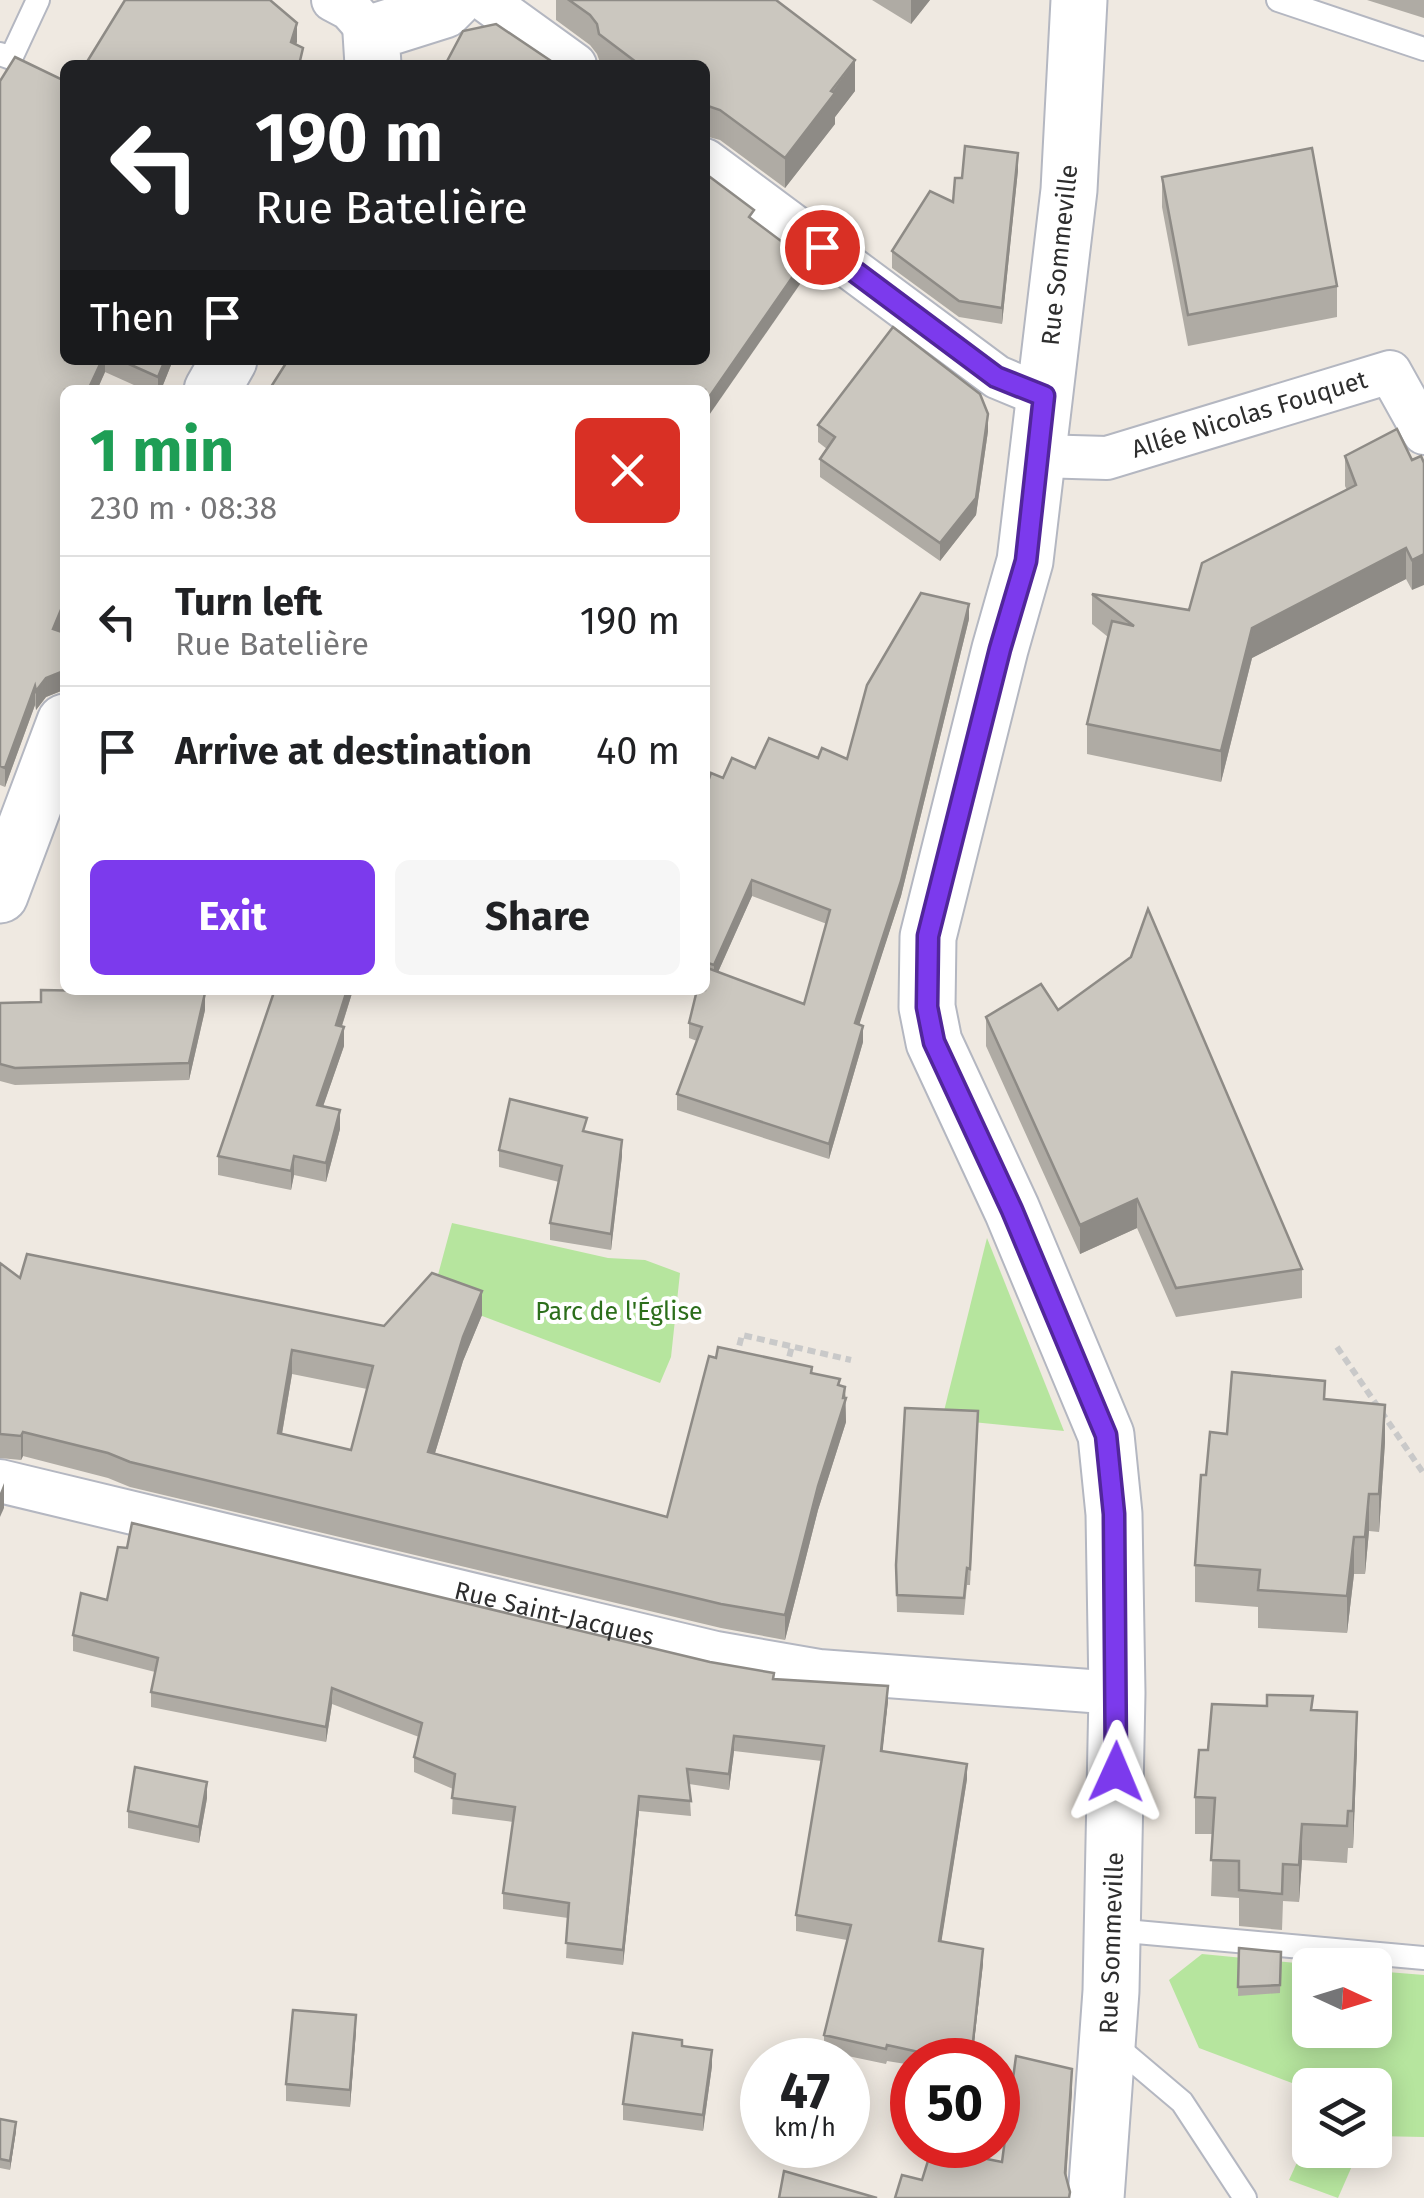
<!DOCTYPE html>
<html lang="en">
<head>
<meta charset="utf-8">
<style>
	:root { --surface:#fff; --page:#f6f6f6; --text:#202124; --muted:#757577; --line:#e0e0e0; --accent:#7c3aed }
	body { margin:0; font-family:"Fira Sans",sans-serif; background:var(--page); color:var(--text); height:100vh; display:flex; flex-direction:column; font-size:38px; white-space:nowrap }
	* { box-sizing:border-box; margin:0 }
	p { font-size:32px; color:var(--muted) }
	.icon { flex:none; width:55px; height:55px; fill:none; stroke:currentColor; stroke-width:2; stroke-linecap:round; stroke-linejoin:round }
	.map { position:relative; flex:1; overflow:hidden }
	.details { position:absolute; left:60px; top:385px; width:650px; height:610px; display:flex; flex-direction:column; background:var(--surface); border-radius:15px; box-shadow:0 5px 25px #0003 }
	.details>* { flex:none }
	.hud { position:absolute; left:60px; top:60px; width:650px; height:305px; border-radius:15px; box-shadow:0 5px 25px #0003; background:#202124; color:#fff; overflow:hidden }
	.needle { width:65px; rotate:94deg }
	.tools { position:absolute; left:1292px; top:1948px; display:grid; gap:20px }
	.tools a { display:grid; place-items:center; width:100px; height:100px; border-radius:15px; background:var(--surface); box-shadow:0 5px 25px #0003; font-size:50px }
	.speed { position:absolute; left:740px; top:2038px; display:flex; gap:20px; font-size:50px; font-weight:700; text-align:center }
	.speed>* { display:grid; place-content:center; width:130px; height:130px; border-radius:50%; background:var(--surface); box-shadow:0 5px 25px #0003; line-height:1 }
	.speed small { font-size:25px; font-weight:400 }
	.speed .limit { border:15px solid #d22; background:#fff; color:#111 }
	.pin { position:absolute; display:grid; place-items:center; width:85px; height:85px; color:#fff; margin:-42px; border:5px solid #fff; border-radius:50%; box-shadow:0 2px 10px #0007 }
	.me { position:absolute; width:110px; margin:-55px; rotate:1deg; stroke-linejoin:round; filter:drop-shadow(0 0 8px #0008) }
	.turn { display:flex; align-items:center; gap:35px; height:210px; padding:0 30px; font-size:45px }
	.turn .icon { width:130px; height:130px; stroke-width:2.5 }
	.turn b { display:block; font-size:70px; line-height:85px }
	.then { display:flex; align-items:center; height:95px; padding:0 30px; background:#0003; gap:20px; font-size:38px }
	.round { display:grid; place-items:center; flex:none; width:105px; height:105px; border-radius:15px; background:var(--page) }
	.headline { display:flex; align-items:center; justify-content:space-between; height:170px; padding:0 30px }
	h1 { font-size:60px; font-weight:700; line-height:75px; color:#1e9e55 }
	.cta { display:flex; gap:20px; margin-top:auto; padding:20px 30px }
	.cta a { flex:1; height:115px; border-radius:15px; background:var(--accent); color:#fff; font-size:40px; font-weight:700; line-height:115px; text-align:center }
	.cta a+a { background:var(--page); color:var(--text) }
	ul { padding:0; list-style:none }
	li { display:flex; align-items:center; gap:30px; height:130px; padding:0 30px; border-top:2px solid var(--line) }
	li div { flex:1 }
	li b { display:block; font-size:38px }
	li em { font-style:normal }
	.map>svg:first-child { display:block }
</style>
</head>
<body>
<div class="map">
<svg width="1424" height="2198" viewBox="0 0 1424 2198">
	<rect width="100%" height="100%" fill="#efe9e1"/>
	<g fill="#b6e59e">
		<polygon points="452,1223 608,1258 645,1260 680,1273 671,1357 660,1383 432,1297"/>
		<polygon points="987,1238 1064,1431 942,1419"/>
		<polygon points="1202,1954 1317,1965 1310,1965 1310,2030 1375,2030 1375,1971 1424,1975 1424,2137 1375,2136 1375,2085 1310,2085 1310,2150 1359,2150 1338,2198 1289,2180 1305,2145 1308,2089 1199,2048 1169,1980"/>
	</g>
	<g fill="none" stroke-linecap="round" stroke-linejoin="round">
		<g stroke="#b4b7c1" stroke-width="26">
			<g id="service">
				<polyline points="1278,0 1424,49"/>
				<polyline points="0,54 11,58 38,0"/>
				<polyline points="1114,1930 1424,1958"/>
				<polyline points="1111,2042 1182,2102 1245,2198"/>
			</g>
		</g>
		<g stroke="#b4b7c1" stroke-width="46">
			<g id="minor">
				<polyline points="333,0 350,9 371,33"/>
				<polyline points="485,0 575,65"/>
				<polyline points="705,160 997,377 1045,397"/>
				<path id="s1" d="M1038 456 1107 458 1390 372 1424 433"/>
				<path id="s2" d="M0 1481 716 1653 819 1671 1117 1693"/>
			</g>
		</g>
		<g stroke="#b4b7c1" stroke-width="59">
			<g id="tertiary">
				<polyline points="373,65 371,33 444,10 454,0"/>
				<polyline points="212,390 229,360"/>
				<polyline points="0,895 65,722"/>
			</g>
		</g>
		<g stroke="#b4b7c1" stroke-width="59">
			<polyline id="secondary" points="1079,0 1069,190 1025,561 1000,649 928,937 927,1007 934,1042 1012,1210 1106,1435 1114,1514 1117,1693 1111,1991 1096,2198"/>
		</g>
		<g stroke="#c9c9c9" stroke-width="6" stroke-dasharray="8 5" stroke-linecap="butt">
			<polyline points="1337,1347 1424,1474"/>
			<polyline points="736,1358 742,1335 851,1360"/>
			<polyline points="786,1369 792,1346"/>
		</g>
		<use href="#service" stroke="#fff" stroke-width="22"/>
		<use href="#minor" stroke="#fff" stroke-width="42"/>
		<use href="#tertiary" stroke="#fff" stroke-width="55"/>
		<use href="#secondary" stroke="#fff" stroke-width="55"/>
	</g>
	<g fill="#afaba4" fill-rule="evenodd">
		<polygon points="556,0 776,0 855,91 835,117 835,124 785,188 720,140 705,136 705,65 601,65 597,54 590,45 556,20"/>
		<polygon points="872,0 930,0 911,24"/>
		<polygon points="1367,0 1424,0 1424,18"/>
		<polygon points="0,81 65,360 173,360 161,390 145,390 105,372 97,390 65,390 60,631 65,633 65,692 61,691 46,697 36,710 35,705 5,787 0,785"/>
		<polygon points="1018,170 1002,324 959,317 892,268 892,251 953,202 962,178"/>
		<polygon points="1162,177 1337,286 1337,317 1188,346 1162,207"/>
		<polygon points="818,425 988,431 976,515 940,561 820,477 820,459 827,449 818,442"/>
		<polygon points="1345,456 1412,460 1421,456 1412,590 1406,579 1252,658 1221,782 1087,754 1087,724 1108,637 1092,624 1092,594 1189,610 1347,490 1345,486"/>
		<path d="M969 619 901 896 859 1024 863 1042 829 1159 677 1110V1094L697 1041 689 1038V1023L705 990V790L723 778 755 768 818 758 847 759ZM752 896 827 924 804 1004 718 972Z"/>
		<polygon points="276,990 353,990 342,1026 344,1046 323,1106 340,1129 326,1182 294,1175 291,1190 218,1175 218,1156"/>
		<polygon points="0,1003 205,1010 189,1080 15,1085 0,1081"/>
		<polygon points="1058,1010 1302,1269 1302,1298 1176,1317 1137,1228 1080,1254 986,1046 986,1017"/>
		<polygon points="587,1131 622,1156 611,1250 550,1240 550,1223 559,1182 499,1167 499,1150"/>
		<path d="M0 1263 20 1278 384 1326 482 1315 463 1361 435 1453 667 1517 716 1358 812 1373 845 1387 846 1422 818 1510 785 1640 721 1628 130 1487 108 1478 23 1456 21 1460 0 1458ZM292 1374 367 1389 351 1450 282 1434Z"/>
		<polygon points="1325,1399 1385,1442 1379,1532 1369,1531 1365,1574 1354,1574 1347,1633 1258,1628 1258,1607 1195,1602 1195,1565 1206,1475 1227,1434"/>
		<polygon points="978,1427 970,1585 967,1585 964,1615 897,1612 896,1565"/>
		<polygon points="107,1600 774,1679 888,1701 882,1751 967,1779 941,1942 983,1964 972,2060 912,2060 912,2065 887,2061 886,2064 824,2051 824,2035 847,1940 796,1931 796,1915 822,1761 734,1751 729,1790 689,1784 691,1816 639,1811 623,1965 566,1958 568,1918 503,1909 503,1893 513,1822 452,1814 453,1789 414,1772 414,1757 419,1737 332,1704 326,1742 151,1707 151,1692 155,1672 73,1651 73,1635"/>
		<polygon points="1313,1710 1357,1748 1353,1848 1348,1848 1347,1863 1302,1860 1299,1902 1283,1901 1282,1930 1239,1926 1239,1898 1211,1896 1213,1834 1195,1834 1195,1797 1208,1750"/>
		<polygon points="207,1798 199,1843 128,1828 128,1811"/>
		<polygon points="1239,1948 1281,1952 1280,1993 1238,1996"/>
		<polygon points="356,2031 350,2107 286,2101 286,2084"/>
		<polygon points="712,2066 703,2131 623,2120 623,2104"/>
		<polygon points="0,2119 16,2131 10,2170 0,2168"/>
	</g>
	<g fill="#8e8b86">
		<polygon points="911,0 930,0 911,24"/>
		<polygon points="297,23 297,42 291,62 291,42"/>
		<polygon points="855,60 855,91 835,117 835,124 785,188 785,158"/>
		<polygon points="1018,153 1018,170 1002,324 1002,308"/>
		<polygon points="805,259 805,277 705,421 705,403"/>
		<polygon points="102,360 105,360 105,372 97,390 88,390"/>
		<polygon points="165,360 173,360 161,390 158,390 158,377"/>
		<polygon points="988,414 988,431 976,515 940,561 940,543"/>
		<polygon points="1406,548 1406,579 1252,658 1221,782 1221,751 1252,628"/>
		<polygon points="1424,554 1424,585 1412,590 1412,560"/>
		<polygon points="65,600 65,620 53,648 53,629"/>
		<polygon points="969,604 969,619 901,896 855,1038 855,1023"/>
		<polygon points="61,672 61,691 46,697 36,710 36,691 46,678"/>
		<polygon points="35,686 35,705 5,787 5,768"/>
		<polygon points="752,880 752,896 714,981 714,965"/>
		<polygon points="347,990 353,990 336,1044 336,1025"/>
		<polygon points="205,993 205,1010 189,1080 189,1063"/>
		<polygon points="863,1026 863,1042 829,1159 829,1144"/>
		<polygon points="344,1027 344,1046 317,1124 317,1105"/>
		<polygon points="340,1110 340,1129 326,1182 326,1163"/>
		<polygon points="622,1140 622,1156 611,1250 611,1234"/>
		<polygon points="294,1156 294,1175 291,1190 291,1171"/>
		<polygon points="1137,1199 1137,1228 1080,1254 1080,1225"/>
		<polygon points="482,1291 482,1315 463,1361 428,1476 428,1452 463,1337"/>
		<polygon points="292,1350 292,1374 278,1457 278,1433"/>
		<polygon points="845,1387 846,1422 818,1510 785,1640 785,1615"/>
		<polygon points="1385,1405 1385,1442 1379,1532 1379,1494"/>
		<polygon points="23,1432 23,1456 21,1460 21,1436"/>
		<polygon points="4,1483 4,1508 0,1517 0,1493"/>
		<polygon points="1369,1494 1369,1531 1365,1574 1365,1537"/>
		<polygon points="1354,1537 1354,1574 1347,1633 1347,1596"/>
		<polygon points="888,1686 888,1701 881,1766 881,1751"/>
		<polygon points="332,1688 332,1704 326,1742 326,1727"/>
		<polygon points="1357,1712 1357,1748 1353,1848 1353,1811"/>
		<polygon points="734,1736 734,1751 729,1790 729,1774"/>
		<polygon points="967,1764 967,1779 939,1957 939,1941"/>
		<polygon points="207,1782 207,1798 199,1843 199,1827"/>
		<polygon points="639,1796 639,1811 623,1965 623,1950"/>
		<polygon points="1302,1824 1302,1860 1299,1902 1299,1865"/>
		<polygon points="983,1949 983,1964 972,2060 971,2060"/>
		<polygon points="356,2015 356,2031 350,2107 350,2090"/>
		<polygon points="712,2050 712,2066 703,2131 703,2115"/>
		<polygon points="1072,2069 1072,2092 1065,2196 1065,2173"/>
		<polygon points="16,2122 16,2131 10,2170 10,2161"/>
	</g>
	<g fill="#cbc7bf" stroke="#8e8b86" stroke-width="2.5" fill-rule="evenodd">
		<polygon points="125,0 270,0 297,23 291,42 303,48 299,65 85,65"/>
		<polygon points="569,0 776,0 855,60 831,91 835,93 785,158 720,110 705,105 705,65 640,65 599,34 597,24 590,15"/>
		<polygon points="496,24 557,65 445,65 463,31"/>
		<polygon points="15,57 65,81 65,360 102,360 88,390 65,390 65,443 62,449 65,451 65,600 53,629 65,633 65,672 61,672 46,678 36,691 35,686 5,768 0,766 0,81"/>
		<polygon points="965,146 1018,153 1002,308 959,301 892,251 930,191 953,202 955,178 962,178"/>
		<polygon points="1312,148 1337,286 1188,315 1162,177"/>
		<polygon points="710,177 754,210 749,217 805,259 705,403 705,390 269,390 288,360 705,360 705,184"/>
		<polygon points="893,327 980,394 988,414 976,498 940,543 820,459 835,437 818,425"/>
		<polygon points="120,360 165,360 158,377"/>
		<polygon points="1397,429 1412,460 1421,456 1424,463 1424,554 1412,560 1406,548 1252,628 1221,751 1087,724 1112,621 1134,626 1092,594 1189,610 1202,563 1356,485 1345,456"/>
		<polygon points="921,593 969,604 901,881 855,1023 863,1026 829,1144 677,1094 702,1027 689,1023 697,990 705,990 705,967 804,1004 830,910 752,880 714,965 705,962 705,790 711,773 723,778 732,758 755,768 769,738 818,758 822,748 847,759 867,685"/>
		<polygon points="1148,909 1302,1269 1176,1288 1137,1199 1080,1225 986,1017 1041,984 1058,1010 1131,957"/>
		<polygon points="41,990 205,993 189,1063 15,1068 0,1064 0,1003 41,1002"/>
		<polygon points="286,990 347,990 336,1025 344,1027 317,1105 340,1110 326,1163 294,1156 291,1171 218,1156 274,992 292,993"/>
		<polygon points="510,1099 587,1118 583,1131 622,1140 611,1234 550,1223 562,1166 499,1150"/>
		<path d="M27 1254 384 1326 432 1273 482 1291 463 1337 428 1452 667 1517 709 1356 716 1358 718 1347 812 1367 811 1373 840 1379 838 1385 845 1387 843 1398H846L818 1486 785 1615 721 1604 130 1462 108 1453 23 1432 21 1436 0 1434V1263L20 1278ZM292 1350 373 1366 351 1450 278 1433Z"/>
		<polygon points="1232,1372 1325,1381 1324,1399 1385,1405 1379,1494 1369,1494 1365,1537 1354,1537 1347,1596 1258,1590 1260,1570 1195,1565 1201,1475 1206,1475 1210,1432 1227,1434"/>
		<polygon points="905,1408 978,1411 970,1569 967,1568 964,1598 897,1595 896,1565"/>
		<polygon points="132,1523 710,1662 774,1673 773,1679 888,1686 881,1751 967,1764 939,1941 983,1949 971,2060 955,2060 887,2045 886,2049 824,2035 851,1925 796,1915 824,1746 734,1736 729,1774 687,1769 691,1801 639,1796 623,1950 566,1943 569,1903 503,1893 515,1807 452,1798 455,1774 414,1757 422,1723 332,1688 326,1727 151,1692 158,1658 73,1635 81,1593 107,1600 118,1547 127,1548"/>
		<polygon points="1267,1695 1313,1696 1311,1710 1357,1712 1353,1811 1348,1811 1347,1826 1302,1824 1299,1865 1283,1864 1282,1894 1239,1890 1239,1861 1211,1860 1215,1798 1195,1797 1199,1750 1208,1750 1212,1704 1267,1706"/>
		<polygon points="135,1767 207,1782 199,1827 128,1811"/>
		<polygon points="1239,1948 1281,1952 1280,1985 1238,1987"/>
		<polygon points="293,2010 356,2015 350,2090 286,2084"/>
		<polygon points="633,2033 682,2040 682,2046 712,2050 703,2115 623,2104"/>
		<polygon points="1016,2056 1072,2069 1065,2173 1070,2192 1069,2198 895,2198 902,2175 922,2180 932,2148 1002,2162"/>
		<polygon points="0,2119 16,2122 10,2161 0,2159"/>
		<polygon points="784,2171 877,2198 779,2198"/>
	</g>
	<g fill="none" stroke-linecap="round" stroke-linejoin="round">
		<g stroke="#51269a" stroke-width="25">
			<polyline id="route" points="822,247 996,377 1044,396 1026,561 1000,649 928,936 927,1007 934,1042 1012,1210 1106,1435 1114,1514 1116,1772"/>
		</g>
		<use href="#route" stroke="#7c3aed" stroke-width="18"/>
	</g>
	<g text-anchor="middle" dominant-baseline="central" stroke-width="8" stroke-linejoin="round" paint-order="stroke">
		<g font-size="25" fill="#2e2e2e" stroke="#fff">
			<text transform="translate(1060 255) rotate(-84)">Rue Sommeville</text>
			<text stroke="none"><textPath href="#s1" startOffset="218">Allée Nicolas Fouquet</textPath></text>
			<text stroke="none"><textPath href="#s2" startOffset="570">Rue Saint-Jacques</textPath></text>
			<text transform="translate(1112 1943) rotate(-88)">Rue Sommeville</text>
		</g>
		<g font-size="25" fill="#2c6e1b" stroke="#fff">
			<text x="619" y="1312">Parc de l'Église</text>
		</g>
	</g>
</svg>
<div class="tools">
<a><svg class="needle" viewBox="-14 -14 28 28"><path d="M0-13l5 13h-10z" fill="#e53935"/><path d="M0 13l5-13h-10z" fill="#757577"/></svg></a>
<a><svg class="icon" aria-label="layers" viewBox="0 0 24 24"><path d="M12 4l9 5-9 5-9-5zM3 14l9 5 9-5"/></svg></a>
</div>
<div class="speed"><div>47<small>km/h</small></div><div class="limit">50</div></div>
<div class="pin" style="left:822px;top:247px;background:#d93025"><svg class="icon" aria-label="arrive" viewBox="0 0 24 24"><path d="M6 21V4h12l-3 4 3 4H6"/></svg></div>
<svg class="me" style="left:1116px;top:1772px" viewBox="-20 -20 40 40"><path d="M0-17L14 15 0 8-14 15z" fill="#7c3aed" stroke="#fff" stroke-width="4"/></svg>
<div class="hud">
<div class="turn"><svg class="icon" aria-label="left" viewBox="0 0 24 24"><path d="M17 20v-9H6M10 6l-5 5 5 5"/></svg><div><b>190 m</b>Rue Batelière</div></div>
<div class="then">Then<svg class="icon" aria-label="arrive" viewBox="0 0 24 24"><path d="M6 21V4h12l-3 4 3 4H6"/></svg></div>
</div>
<section class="details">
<div class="headline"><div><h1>1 min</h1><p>230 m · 08:38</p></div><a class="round" style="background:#d93025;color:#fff"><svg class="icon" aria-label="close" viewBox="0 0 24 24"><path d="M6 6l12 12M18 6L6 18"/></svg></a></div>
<ul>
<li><svg class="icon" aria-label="left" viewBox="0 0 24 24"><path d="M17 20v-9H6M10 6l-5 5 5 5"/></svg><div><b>Turn left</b><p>Rue Batelière</p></div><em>190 m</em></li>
<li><svg class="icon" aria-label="arrive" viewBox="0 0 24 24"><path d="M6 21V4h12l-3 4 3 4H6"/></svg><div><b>Arrive at destination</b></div><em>40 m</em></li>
</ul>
<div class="cta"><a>Exit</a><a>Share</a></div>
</section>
</div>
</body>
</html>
